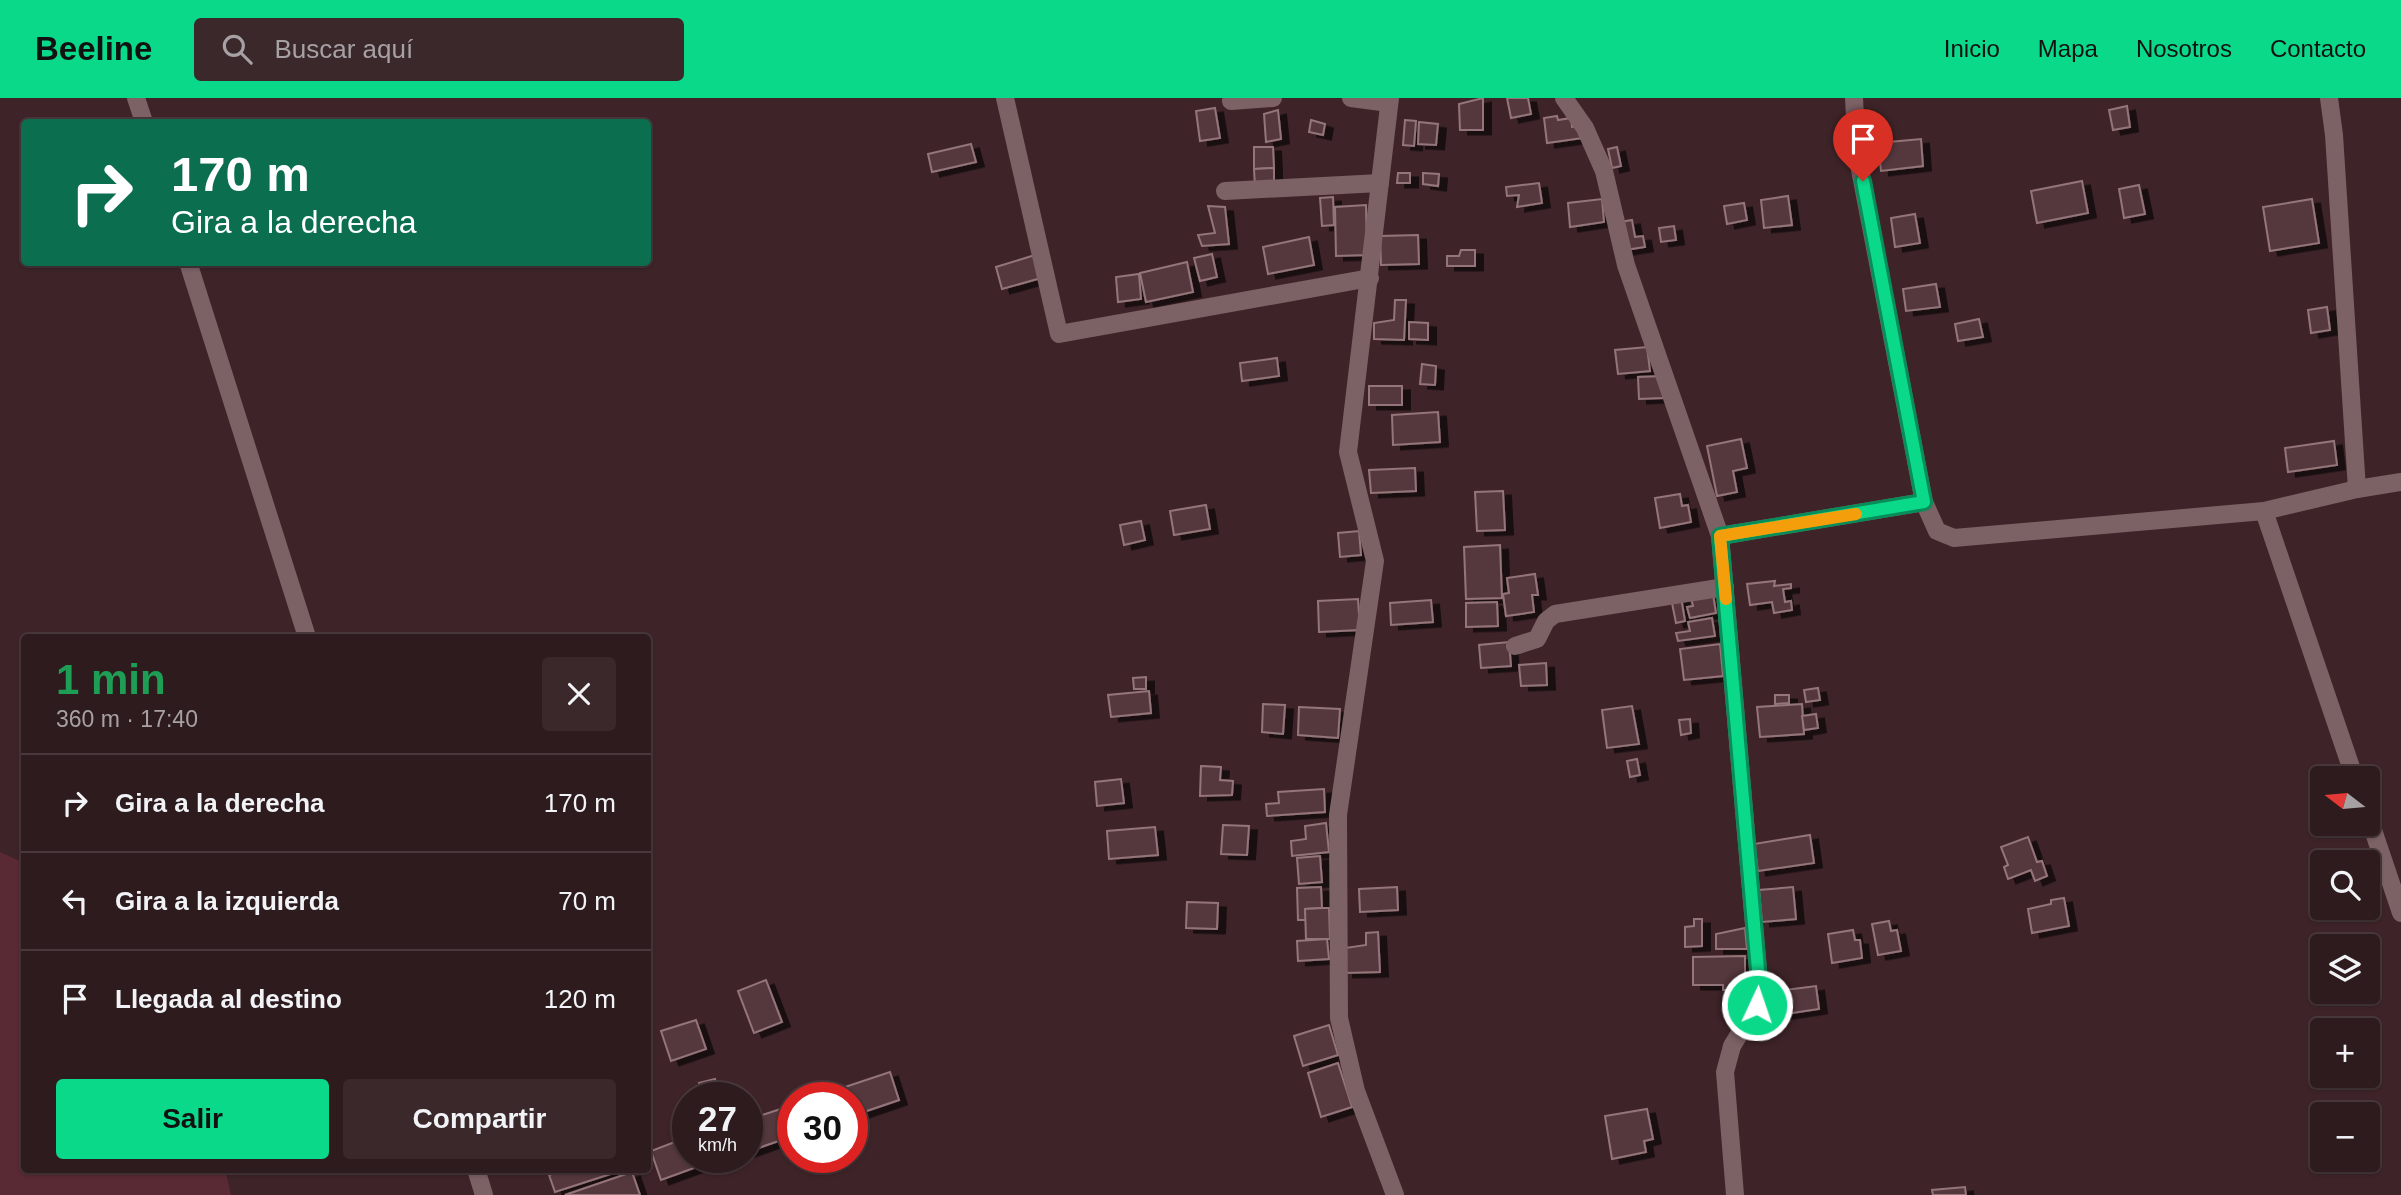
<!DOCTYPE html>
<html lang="es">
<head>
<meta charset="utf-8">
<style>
	:root { --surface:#2e1b1e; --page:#3a282b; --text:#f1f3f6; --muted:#a7a1a4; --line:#49393c; --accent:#0bd98a }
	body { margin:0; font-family:Helvetica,sans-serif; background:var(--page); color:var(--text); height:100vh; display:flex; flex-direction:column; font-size:26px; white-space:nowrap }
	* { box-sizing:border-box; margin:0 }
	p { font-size:23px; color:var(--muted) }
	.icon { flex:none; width:38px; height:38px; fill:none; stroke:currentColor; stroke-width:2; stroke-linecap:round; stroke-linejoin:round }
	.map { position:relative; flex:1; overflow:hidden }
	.side { position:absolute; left:21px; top:536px; width:630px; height:539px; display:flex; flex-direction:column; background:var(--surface); border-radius:7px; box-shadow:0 2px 5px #0004,0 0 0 2px var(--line) }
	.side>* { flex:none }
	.banner { position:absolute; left:21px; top:21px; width:630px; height:147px; border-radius:7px; box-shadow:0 2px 5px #0004,0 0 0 2px var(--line); background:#0b6e4f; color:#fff; overflow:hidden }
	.needle { width:46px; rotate:286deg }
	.buttons { position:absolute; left:2310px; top:668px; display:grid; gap:14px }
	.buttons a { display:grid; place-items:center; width:70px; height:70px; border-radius:7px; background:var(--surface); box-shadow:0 2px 5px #0004,0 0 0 2px var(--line); font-size:35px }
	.speed { position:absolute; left:672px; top:984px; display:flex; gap:14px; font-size:35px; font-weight:700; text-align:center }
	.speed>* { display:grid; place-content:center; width:91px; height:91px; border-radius:50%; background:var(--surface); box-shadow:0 2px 5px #0004,0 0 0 2px var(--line); line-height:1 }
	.speed small { font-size:18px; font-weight:400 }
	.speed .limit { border:10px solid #d22; background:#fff; color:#111 }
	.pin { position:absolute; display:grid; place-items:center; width:60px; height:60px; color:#fff; margin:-72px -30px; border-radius:50% 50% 50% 0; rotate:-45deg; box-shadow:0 0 7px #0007 }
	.pin .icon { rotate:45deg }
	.me { position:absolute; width:77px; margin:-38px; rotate:3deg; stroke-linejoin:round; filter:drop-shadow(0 0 5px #0008) }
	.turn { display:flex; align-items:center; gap:24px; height:147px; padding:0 35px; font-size:32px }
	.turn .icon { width:91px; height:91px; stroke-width:2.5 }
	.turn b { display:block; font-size:49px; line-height:60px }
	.round { display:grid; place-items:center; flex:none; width:74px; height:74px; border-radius:7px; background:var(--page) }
	.headline { display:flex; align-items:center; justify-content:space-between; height:119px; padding:0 35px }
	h1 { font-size:42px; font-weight:800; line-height:52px; color:#1e9e55 }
	.button { display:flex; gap:14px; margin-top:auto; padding:14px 35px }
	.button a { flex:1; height:80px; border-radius:7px; background:var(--accent); color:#111; font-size:28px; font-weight:800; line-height:80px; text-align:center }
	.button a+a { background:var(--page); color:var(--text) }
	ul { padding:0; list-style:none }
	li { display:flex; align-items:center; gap:21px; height:98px; padding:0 35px; border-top:2px solid var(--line) }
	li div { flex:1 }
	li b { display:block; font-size:26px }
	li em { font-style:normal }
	header { display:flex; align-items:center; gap:42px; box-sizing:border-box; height:98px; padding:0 35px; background:var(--accent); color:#111 }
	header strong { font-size:33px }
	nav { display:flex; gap:38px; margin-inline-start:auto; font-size:24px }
	.search { width:490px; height:63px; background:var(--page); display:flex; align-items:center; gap:18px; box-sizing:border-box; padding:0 24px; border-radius:7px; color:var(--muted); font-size:26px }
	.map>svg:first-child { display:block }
</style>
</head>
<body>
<header>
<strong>Beeline</strong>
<div class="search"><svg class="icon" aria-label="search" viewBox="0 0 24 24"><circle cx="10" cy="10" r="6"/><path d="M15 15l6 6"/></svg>Buscar aquí</div>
<nav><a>Inicio</a><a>Mapa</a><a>Nosotros</a><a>Contacto</a></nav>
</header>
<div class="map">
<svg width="2401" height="1097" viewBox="0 0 2401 1097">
	<defs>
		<filter id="shadow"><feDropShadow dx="8" dy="4.5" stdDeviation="0" flood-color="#0009"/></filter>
	</defs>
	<rect width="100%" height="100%" fill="#3e2428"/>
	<polygon fill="#5a2a34" points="0,754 24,765 24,1071 225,1071 231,1097 0,1097"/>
	<g fill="#55393d" stroke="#947579" stroke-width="2" filter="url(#shadow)">
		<polygon points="1483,0 1483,32 1460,32 1459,6"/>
		<polygon points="1507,0 1528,0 1531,16 1511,20"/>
		<polygon points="2127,8 2130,29 2113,32 2109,12"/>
		<polygon points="1215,10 1220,40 1200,43 1196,13"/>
		<polygon points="1278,12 1281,41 1266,44 1264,16"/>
		<polygon points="1557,18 1558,22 1571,20 1572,29 1581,28 1583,40 1547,45 1544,20"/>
		<polygon points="1311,22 1325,26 1323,37 1309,34"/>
		<polygon points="1405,22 1416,23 1414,48 1403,47"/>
		<polygon points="1419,24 1438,26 1436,47 1418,46"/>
		<polygon points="1921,41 1923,68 1881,73 1878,45"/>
		<polygon points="971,46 976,64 932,74 928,56"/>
		<polygon points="1254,49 1273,49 1274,70 1254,71"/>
		<polygon points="1617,49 1621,68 1612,70 1608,51"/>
		<polygon points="1274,70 1274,88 1255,89 1254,71"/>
		<polygon points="1398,75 1410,75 1410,85 1397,85"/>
		<polygon points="1423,75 1439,76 1438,88 1423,86"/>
		<polygon points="2082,83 2088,115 2037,125 2031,93"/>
		<polygon points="1539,85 1542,105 1517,109 1519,97 1507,98 1506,89"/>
		<polygon points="2139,87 2145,116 2124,120 2119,91"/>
		<polygon points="1788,98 1792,127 1764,130 1761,102"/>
		<polygon points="1333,99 1334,127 1322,128 1320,100"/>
		<polygon points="1602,101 1604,124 1570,129 1568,105"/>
		<polygon points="2312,101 2319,145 2270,153 2263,109"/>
		<polygon points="1744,105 1747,122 1727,126 1724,108"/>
		<polygon points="1366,107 1367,157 1336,158 1335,109"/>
		<polygon points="1208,108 1225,109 1229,146 1202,148 1198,137 1215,135"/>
		<polygon points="1915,116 1920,145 1895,149 1891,120"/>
		<polygon points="1632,122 1635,139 1643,138 1645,149 1625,152 1620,124"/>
		<polygon points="1674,128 1676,142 1661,144 1659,130"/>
		<polygon points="1418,137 1419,166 1381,167 1380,138"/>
		<polygon points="1309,139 1314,167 1268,176 1263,149"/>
		<polygon points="1461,152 1475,152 1475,168 1447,168 1447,158 1459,158"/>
		<polygon points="1212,156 1217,179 1200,183 1194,160"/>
		<polygon points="1035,157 1041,180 1002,191 996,169"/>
		<polygon points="1187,164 1193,194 1146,204 1140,175"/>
		<polygon points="1139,176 1141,201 1118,204 1116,179"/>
		<polygon points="1936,186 1940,209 1906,213 1903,191"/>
		<polygon points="1395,202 1406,202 1404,242 1374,241 1374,225 1394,222"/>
		<polygon points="2327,209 2330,232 2311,235 2308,212"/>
		<polygon points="1979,221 1983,239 1958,243 1955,226"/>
		<polygon points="1409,224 1428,225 1428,242 1409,241"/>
		<polygon points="1647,249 1650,273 1618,276 1615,252"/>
		<polygon points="1277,260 1279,278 1242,283 1240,265"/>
		<polygon points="1422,266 1436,268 1435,287 1420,286"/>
		<polygon points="1663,278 1663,300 1639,301 1638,279"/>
		<rect x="1369" y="288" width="33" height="19"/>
		<polygon points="1438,314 1440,344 1393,347 1392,317"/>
		<polygon points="1741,341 1747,370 1733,373 1737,394 1717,398 1707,348"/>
		<polygon points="2334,343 2337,367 2288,374 2285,350"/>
		<polygon points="1415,370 1416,393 1371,395 1369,372"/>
		<polygon points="1503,393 1505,432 1477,433 1475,394"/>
		<polygon points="1680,396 1682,408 1688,407 1691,424 1660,430 1655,400"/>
		<polygon points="1206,407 1210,431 1174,437 1170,413"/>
		<polygon points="1141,423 1145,442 1124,447 1120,427"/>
		<polygon points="1359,433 1361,457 1340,459 1338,435"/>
		<polygon points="1500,447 1502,500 1466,501 1464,449"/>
		<polygon points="1535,476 1538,497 1532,497 1534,514 1506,518 1503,496 1509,495 1507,480"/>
		<polygon points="1775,483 1774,488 1791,486 1791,490 1783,491 1785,504 1791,503 1792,512 1774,515 1772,504 1750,507 1747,486"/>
		<polygon points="1713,496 1716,515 1690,520 1687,509 1693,508 1691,500"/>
		<polygon points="1681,499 1685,523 1676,525 1671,500"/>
		<polygon points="1358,501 1360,532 1319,534 1318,503"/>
		<polygon points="1431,502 1433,524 1391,527 1390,505"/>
		<polygon points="1497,504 1498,528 1466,529 1466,505"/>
		<polygon points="1712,520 1715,538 1678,543 1676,535 1690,533 1688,524"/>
		<polygon points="1509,544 1511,568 1481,570 1479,547"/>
		<polygon points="1720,546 1723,578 1684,582 1680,551"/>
		<polygon points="1546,565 1547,587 1521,588 1519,567"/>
		<polygon points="1146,579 1146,591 1134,591 1133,580"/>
		<polygon points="1818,590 1820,602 1806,604 1804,592"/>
		<polygon points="1149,593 1151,615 1111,619 1108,597"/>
		<polygon points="1775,597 1789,597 1789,605 1775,606"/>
		<polygon points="1263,606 1285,607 1283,636 1262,634"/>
		<polygon points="1802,606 1804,636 1760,639 1757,609"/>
		<polygon points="1632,608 1639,646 1607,650 1602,612"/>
		<polygon points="1299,609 1340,611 1338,640 1298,637"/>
		<polygon points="1816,616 1818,630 1804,632 1802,618"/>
		<polygon points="1690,621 1691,635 1681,637 1679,622"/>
		<polygon points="1637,661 1640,677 1630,679 1627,663"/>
		<polygon points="1201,668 1221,669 1220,682 1233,683 1232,697 1200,698"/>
		<polygon points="1121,681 1124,705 1097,708 1095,684"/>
		<polygon points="1324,691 1325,714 1267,718 1266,706 1279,705 1278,694"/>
		<polygon points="1326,725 1329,754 1292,758 1291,743 1306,741 1305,728"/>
		<polygon points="1223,727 1249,728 1247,757 1221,756"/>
		<polygon points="1155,729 1158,757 1109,761 1107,733"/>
		<polygon points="1810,737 1814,765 1758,773 1754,746"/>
		<polygon points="2028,739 2037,764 2042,763 2047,778 2035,783 2031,772 2008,781 2004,769 2008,767 2001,749"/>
		<polygon points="1320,758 1322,784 1299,786 1297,760"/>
		<polygon points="1321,789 1322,810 1305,811 1306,822 1298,822 1297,790"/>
		<polygon points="1397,789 1398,812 1360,814 1359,791"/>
		<polygon points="1793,789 1796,821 1762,824 1759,792"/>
		<polygon points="2064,800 2069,828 2032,835 2028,811 2051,806 2051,802"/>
		<polygon points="1187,804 1218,805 1217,831 1186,830"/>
		<polygon points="1322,810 1329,810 1330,841 1306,841 1305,811"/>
		<polygon points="1694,821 1702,821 1702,848 1685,849 1685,829 1694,828"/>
		<polygon points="1889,823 1891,833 1897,832 1901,853 1878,857 1872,826"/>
		<polygon points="1745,830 1747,851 1716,851 1716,836"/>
		<polygon points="1853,832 1855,842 1860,842 1862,860 1832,865 1828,836"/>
		<polygon points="1378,834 1380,874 1345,875 1345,850 1366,847 1366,835"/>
		<polygon points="1327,841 1329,861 1298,863 1297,843"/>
		<polygon points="1745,858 1745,892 1723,892 1723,887 1693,887 1693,859"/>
		<polygon points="766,882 782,924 754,935 738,893"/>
		<polygon points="1816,888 1819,911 1772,918 1769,894"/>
		<polygon points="696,922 706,951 671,963 661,933"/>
		<polygon points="1329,927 1338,957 1303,968 1294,938"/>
		<polygon points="1338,965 1352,1009 1321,1019 1308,975"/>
		<polygon points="890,974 899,1002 852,1018 852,999 815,999"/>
		<polygon points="715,981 717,990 702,995 699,985"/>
		<polygon points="793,1007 793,1038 747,1054 747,1022"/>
		<polygon points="1647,1011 1653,1041 1644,1043 1646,1054 1612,1061 1605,1018"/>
		<polygon points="688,1039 688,1059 714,1059 716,1062 661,1082 651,1053"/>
		<polygon points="567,1071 626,1071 555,1094 549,1077"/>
		<polygon points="632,1074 640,1097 565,1097"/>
		<polygon points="1965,1089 1966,1097 1933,1097 1932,1092"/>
	</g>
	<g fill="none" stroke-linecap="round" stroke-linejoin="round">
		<g stroke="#7c6165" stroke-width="18">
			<polyline points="136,0 144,24"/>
			<polyline points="1005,0 1059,236 1370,180"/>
			<polyline points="1351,0 1389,5"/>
			<polyline points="1390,0 1348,354 1375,463 1338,717 1339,920 1356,993 1395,1097"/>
			<polyline points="1564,0 1585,30 1604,73 1626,167 1720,438 1759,883 1757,907 1732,948 1725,974 1735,1097"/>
			<polyline points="1854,0 1857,56 1924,404 1937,433 1954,440 2264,413 2357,391 2401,384"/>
			<polyline points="2329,0 2334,37 2357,391"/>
			<polyline points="1231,3 1273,0"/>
			<polyline points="1225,93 1380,85"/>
			<polyline points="188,164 307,539"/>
			<polyline points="2264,413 2355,681"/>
			<polyline points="1720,438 1924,404"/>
			<polyline points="1515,548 1537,541 1546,523 1555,516 1725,489"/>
			<polyline points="2368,717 2401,815"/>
			<polyline points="476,1071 484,1097"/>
		</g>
	</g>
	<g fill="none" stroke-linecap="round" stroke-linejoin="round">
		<g stroke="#078d5a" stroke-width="18">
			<polyline id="route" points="1757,907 1759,883 1720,438 1924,404 1863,83"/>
		</g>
		<use href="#route" stroke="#0bd98a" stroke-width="12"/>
		<polyline stroke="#f59e0b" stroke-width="12" points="1726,501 1720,438 1856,416"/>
	</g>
</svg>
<div class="buttons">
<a><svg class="needle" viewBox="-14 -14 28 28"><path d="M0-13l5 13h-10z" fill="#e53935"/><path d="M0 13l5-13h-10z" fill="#a7a1a4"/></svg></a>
<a><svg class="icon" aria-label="search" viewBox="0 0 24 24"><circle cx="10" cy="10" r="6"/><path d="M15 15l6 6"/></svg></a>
<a><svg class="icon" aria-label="layers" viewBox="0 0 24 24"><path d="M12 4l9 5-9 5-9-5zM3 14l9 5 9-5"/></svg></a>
<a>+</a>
<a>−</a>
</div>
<div class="speed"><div>27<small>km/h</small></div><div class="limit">30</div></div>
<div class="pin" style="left:1863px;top:83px;background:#d93025"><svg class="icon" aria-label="arrive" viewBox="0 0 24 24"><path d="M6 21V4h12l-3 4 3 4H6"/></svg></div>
<svg class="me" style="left:1757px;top:907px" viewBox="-20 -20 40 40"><circle r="17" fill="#0bd98a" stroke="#fff" stroke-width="3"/><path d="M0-11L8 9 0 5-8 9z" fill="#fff"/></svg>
<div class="banner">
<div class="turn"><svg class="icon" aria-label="right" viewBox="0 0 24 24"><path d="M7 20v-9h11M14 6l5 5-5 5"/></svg><div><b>170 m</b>Gira a la derecha</div></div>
</div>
<section class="side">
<div class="headline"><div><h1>1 min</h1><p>360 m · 17:40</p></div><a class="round"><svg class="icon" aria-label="close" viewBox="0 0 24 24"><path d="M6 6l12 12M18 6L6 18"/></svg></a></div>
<ul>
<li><svg class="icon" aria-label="right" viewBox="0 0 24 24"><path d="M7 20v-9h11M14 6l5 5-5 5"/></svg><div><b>Gira a la derecha</b></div><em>170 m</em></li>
<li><svg class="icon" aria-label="left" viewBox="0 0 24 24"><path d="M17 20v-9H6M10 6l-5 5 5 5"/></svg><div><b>Gira a la izquierda</b></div><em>70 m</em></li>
<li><svg class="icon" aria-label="arrive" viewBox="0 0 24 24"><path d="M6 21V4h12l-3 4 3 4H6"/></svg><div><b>Llegada al destino</b></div><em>120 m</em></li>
</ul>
<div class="button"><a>Salir</a><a>Compartir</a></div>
</section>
</div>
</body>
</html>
